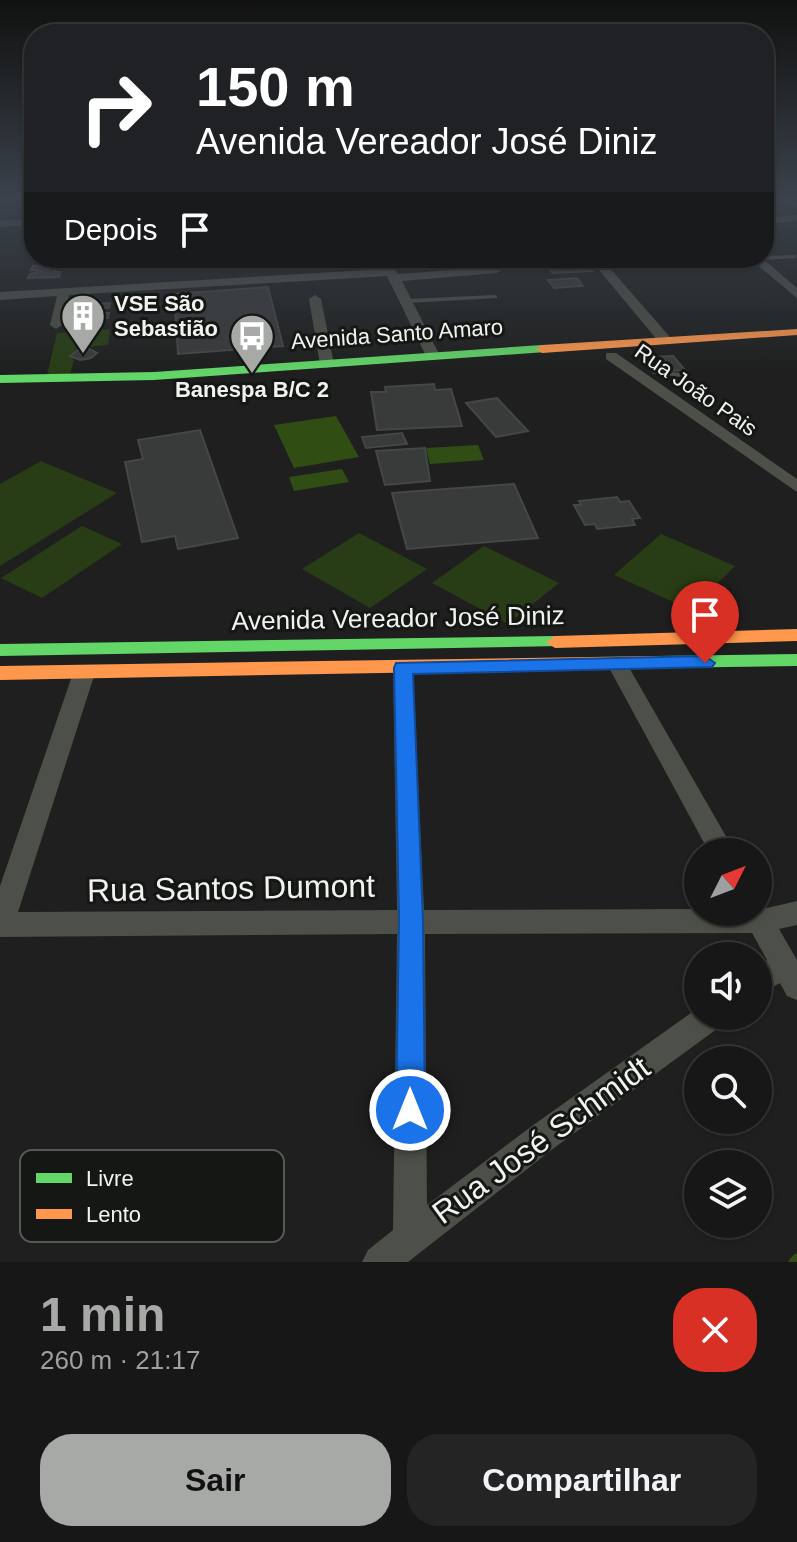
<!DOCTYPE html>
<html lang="pt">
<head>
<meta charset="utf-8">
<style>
	:root { --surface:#161716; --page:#232423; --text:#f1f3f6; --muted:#9e9fa1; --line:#353635; --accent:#a7a9a6 }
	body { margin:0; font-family:Arial,sans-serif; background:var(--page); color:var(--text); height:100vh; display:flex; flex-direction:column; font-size:30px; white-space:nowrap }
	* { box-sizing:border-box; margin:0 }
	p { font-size:26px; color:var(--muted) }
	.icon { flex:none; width:44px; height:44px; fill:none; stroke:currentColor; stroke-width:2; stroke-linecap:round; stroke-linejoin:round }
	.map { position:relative; height:1262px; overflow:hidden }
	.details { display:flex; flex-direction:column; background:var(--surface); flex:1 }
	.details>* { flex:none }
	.banner { position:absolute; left:24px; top:24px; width:750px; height:244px; border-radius:32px; box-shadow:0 2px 6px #0004,0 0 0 2px var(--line); background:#202124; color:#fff; overflow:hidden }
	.needle { width:52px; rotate:48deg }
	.tools { position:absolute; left:684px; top:838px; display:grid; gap:16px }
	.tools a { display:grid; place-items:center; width:88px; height:88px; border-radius:50%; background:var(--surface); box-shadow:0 2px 6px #0004,0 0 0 2px var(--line); font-size:40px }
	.pin { position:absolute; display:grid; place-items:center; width:68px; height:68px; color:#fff; margin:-82px -34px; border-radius:50% 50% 50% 0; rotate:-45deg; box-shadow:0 0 8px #0007 }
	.pin .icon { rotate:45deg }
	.me { position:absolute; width:88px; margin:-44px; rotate:0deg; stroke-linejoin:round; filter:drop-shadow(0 0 6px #0008) }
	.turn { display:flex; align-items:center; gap:28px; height:168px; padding:0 40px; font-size:36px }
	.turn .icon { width:104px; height:104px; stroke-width:2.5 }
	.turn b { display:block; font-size:56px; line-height:68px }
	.then { display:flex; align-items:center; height:76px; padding:0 40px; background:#0003; gap:16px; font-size:30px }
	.round { display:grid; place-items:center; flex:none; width:84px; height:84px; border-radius:32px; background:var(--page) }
	.overview { display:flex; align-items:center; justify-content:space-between; height:136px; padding:0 40px }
	h1 { font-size:48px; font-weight:700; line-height:60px; color:var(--accent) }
	.primary-button { display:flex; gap:16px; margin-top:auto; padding:16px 40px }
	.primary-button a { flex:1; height:92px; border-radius:32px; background:var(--accent); color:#111; font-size:32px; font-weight:700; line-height:92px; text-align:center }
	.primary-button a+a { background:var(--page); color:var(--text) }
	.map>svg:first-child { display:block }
</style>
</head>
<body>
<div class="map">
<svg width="797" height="1262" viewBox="0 0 797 1262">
	<rect width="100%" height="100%" fill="#1e1f1e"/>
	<g fill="#283d15">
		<polygon points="110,329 108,345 78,348 71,354 74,360 70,374 47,375 57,333"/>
		<polygon points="41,461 117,493 0,566 0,484"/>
		<polygon points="82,526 122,544 42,598 1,578"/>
		<polygon points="359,533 427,569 370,608 302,569"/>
		<polygon points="661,534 735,566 691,610 614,575"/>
		<polygon points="484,546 559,583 508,624 432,583"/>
	</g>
	<g fill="#304e14">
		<polygon points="336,416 359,457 294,468 274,425"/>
		<polygon points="478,445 484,460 430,464 426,448"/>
		<polygon points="342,469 349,482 294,491 289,477"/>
	</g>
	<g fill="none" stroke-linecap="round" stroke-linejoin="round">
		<polyline stroke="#304e14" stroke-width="9" points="793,1262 797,1258"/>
	</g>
	<g fill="#393a3a" stroke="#454646" stroke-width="2">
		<polygon points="147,258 178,258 179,266 148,269"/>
		<polygon points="584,263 592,271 553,273 545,265"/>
		<polygon points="62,264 61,269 55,269 55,272 60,272 59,277 28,278 30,274 36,273 37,270 31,270 33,266"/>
		<polygon points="577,278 583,286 554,288 548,280"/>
		<polygon points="268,287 283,346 178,354 174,294"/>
		<polygon points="110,303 109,308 100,308 99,313 109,313 108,318 59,321 60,316 71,315 73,311 61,311 62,306"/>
		<polygon points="90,349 97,353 91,358 80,360 70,356 78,350"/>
		<polygon points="673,356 685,370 666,371 654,357"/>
		<polygon points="434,384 435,390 451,389 462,426 377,430 371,392 386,392 385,387"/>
		<polygon points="497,398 528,431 496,437 466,403"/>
		<polygon points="200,430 238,538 178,549 175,536 142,542 125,462 143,459 138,440"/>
		<polygon points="402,433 407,444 366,448 362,437"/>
		<polygon points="425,448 430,481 385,485 376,451"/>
		<polygon points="514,484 538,538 407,549 392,493"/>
		<polygon points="617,497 620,502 629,501 640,518 632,519 635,525 597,529 595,524 585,525 574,505 581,505 579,501"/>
	</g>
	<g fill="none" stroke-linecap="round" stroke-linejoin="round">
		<g fill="#4c5048" fill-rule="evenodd">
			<polygon points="794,255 797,257 796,258 764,260 761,258 764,258 764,256"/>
			<polygon points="495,295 497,296 497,298 408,303 405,301 408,299"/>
			<polygon points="639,353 643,353 657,371 682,373 685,375 682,377 653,374 638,354"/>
		</g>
		<g fill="#4c5048" fill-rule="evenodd">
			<polygon points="769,198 797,201 797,207 771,200"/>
			<polygon points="797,215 797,221 764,224 764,218"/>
			<polygon points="34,219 34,225 0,227 0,221"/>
			<polygon points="377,258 389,258 398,274 493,267 488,258 500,258 505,268 497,273 402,281 440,356 433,360 426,356 387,276 69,295 62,325 56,329 50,325 57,296 0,300 0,292 384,269"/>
			<polygon points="589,258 601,258 669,336 669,342 659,342"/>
			<polygon points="749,258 762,258 797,288 797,298"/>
			<polygon points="315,295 321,299 334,364 327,368 320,364 309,299"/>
			<polygon points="606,353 616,353 797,479 797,492 606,359"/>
			<polygon points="617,657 624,659 627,664 735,852 709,852 607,664 610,659"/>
			<polygon points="403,661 410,663 413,668 424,910 698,909 698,912 758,912 758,901 767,908 797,901 797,925 779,929 797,960 797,1000 787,996 780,983 758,995 758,966 767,960 752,933 425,934 427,1205 532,1126 698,1008 698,1016 726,1016 721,1026 554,1148 408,1262 362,1262 368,1250 393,1230 397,934 0,937 0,886 73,673 77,668 91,668 95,673 18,912 397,910 393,668 396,663"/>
		</g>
		<g fill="#63d668" fill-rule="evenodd">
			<polygon points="542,345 546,346 546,352 154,380 0,383 0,375 154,372"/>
			<polygon points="555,636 564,642 561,646 0,656 0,644"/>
			<polygon points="797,654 797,666 655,668 646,662 655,656"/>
		</g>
		<g fill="#ff974d" fill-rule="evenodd">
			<polygon points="797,329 797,335 542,353 536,349 542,345"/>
			<polygon points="797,629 797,641 555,648 546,642 555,636"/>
			<polygon points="655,656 664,662 655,668 0,680 0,666"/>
		</g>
	</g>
	<linearGradient id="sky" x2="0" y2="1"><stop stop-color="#101110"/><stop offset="0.53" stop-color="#3b424c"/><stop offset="1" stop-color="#3b424c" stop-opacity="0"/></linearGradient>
	<rect width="797" height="375" fill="url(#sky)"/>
	<polygon fill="#1a73e8" stroke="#114b97" stroke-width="2" points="705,656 715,663 712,667 413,674 423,920 425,1110 421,1120 410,1124 400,1120 396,1110 399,920 394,668 396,663"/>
	<defs>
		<g id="building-pin" transform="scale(2.3)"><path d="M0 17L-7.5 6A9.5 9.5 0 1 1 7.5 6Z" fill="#a7a9a6" stroke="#151714"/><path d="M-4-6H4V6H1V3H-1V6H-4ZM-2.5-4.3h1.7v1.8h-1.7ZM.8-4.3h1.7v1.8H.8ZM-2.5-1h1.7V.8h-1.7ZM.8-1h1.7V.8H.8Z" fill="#fff"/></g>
		<g id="bus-pin" transform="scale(2.3)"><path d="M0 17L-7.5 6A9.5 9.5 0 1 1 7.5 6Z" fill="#a7a9a6" stroke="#151714"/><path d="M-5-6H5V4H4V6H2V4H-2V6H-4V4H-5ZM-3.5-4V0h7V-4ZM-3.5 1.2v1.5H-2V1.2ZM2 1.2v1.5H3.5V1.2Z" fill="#fff"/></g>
	</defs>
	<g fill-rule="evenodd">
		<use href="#building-pin" x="83" y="316"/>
		<use href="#bus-pin" x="252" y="336"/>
	</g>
	<g text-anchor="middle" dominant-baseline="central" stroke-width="6" stroke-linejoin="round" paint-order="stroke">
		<g font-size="22" font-weight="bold" fill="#f1f3f0" stroke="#151714" text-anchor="start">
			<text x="114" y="303">VSE São<tspan x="114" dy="25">Sebastião</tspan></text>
			<text x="252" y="389" text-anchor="middle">Banespa B/C 2</text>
		</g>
		<g font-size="22" fill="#f1f3f0" stroke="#151714">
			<text transform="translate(397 334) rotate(-4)">Avenida Santo Amaro</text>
			<text transform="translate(696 390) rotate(35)">Rua João Pais</text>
		</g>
		<g font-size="26" fill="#f1f3f0" stroke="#151714">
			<text transform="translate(398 618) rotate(-1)">Avenida Vereador José Diniz</text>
		</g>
		<g font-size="32" fill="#f1f3f0" stroke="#151714">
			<text transform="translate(231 888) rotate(-1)">Rua Santos Dumont</text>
			<text transform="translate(541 1140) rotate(-36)">Rua José Schmidt</text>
		</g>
	</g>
	<rect x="20" y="1150" width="264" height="92" rx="12" fill="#151714" stroke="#575956" stroke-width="2"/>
	<rect x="36" y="1173" width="36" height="10" fill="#63d668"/>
	<rect x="36" y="1209" width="36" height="10" fill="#ff974d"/>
	<g font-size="22" fill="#f1f3f0">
		<text x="86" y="1186">Livre</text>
		<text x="86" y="1222">Lento</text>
	</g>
</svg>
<div class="tools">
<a><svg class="needle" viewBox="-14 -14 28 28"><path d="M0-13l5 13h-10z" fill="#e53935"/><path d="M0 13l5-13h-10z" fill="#9e9fa1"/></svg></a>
<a><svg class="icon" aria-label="sound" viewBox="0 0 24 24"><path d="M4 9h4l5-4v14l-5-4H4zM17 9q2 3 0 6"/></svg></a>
<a><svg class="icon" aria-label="search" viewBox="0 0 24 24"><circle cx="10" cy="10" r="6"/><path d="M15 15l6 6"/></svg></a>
<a><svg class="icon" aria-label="layers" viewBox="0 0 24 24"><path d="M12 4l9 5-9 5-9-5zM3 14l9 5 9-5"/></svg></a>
</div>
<div class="pin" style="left:705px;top:663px;background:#d93025"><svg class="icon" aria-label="arrive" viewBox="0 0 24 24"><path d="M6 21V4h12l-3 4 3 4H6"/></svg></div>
<svg class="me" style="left:410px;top:1110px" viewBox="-20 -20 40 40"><circle r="17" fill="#1a73e8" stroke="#fff" stroke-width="3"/><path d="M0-11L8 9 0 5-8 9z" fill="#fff"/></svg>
<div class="banner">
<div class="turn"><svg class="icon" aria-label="right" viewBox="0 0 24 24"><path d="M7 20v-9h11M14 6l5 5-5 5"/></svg><div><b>150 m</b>Avenida Vereador José Diniz</div></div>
<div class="then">Depois<svg class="icon" aria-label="arrive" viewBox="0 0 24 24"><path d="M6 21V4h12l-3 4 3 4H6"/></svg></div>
</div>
</div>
<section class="details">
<div class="overview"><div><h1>1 min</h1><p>260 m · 21:17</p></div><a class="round" style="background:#d93025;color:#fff"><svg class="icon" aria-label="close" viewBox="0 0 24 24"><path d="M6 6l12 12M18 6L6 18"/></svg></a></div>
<div class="primary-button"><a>Sair</a><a>Compartilhar</a></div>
</section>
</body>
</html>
